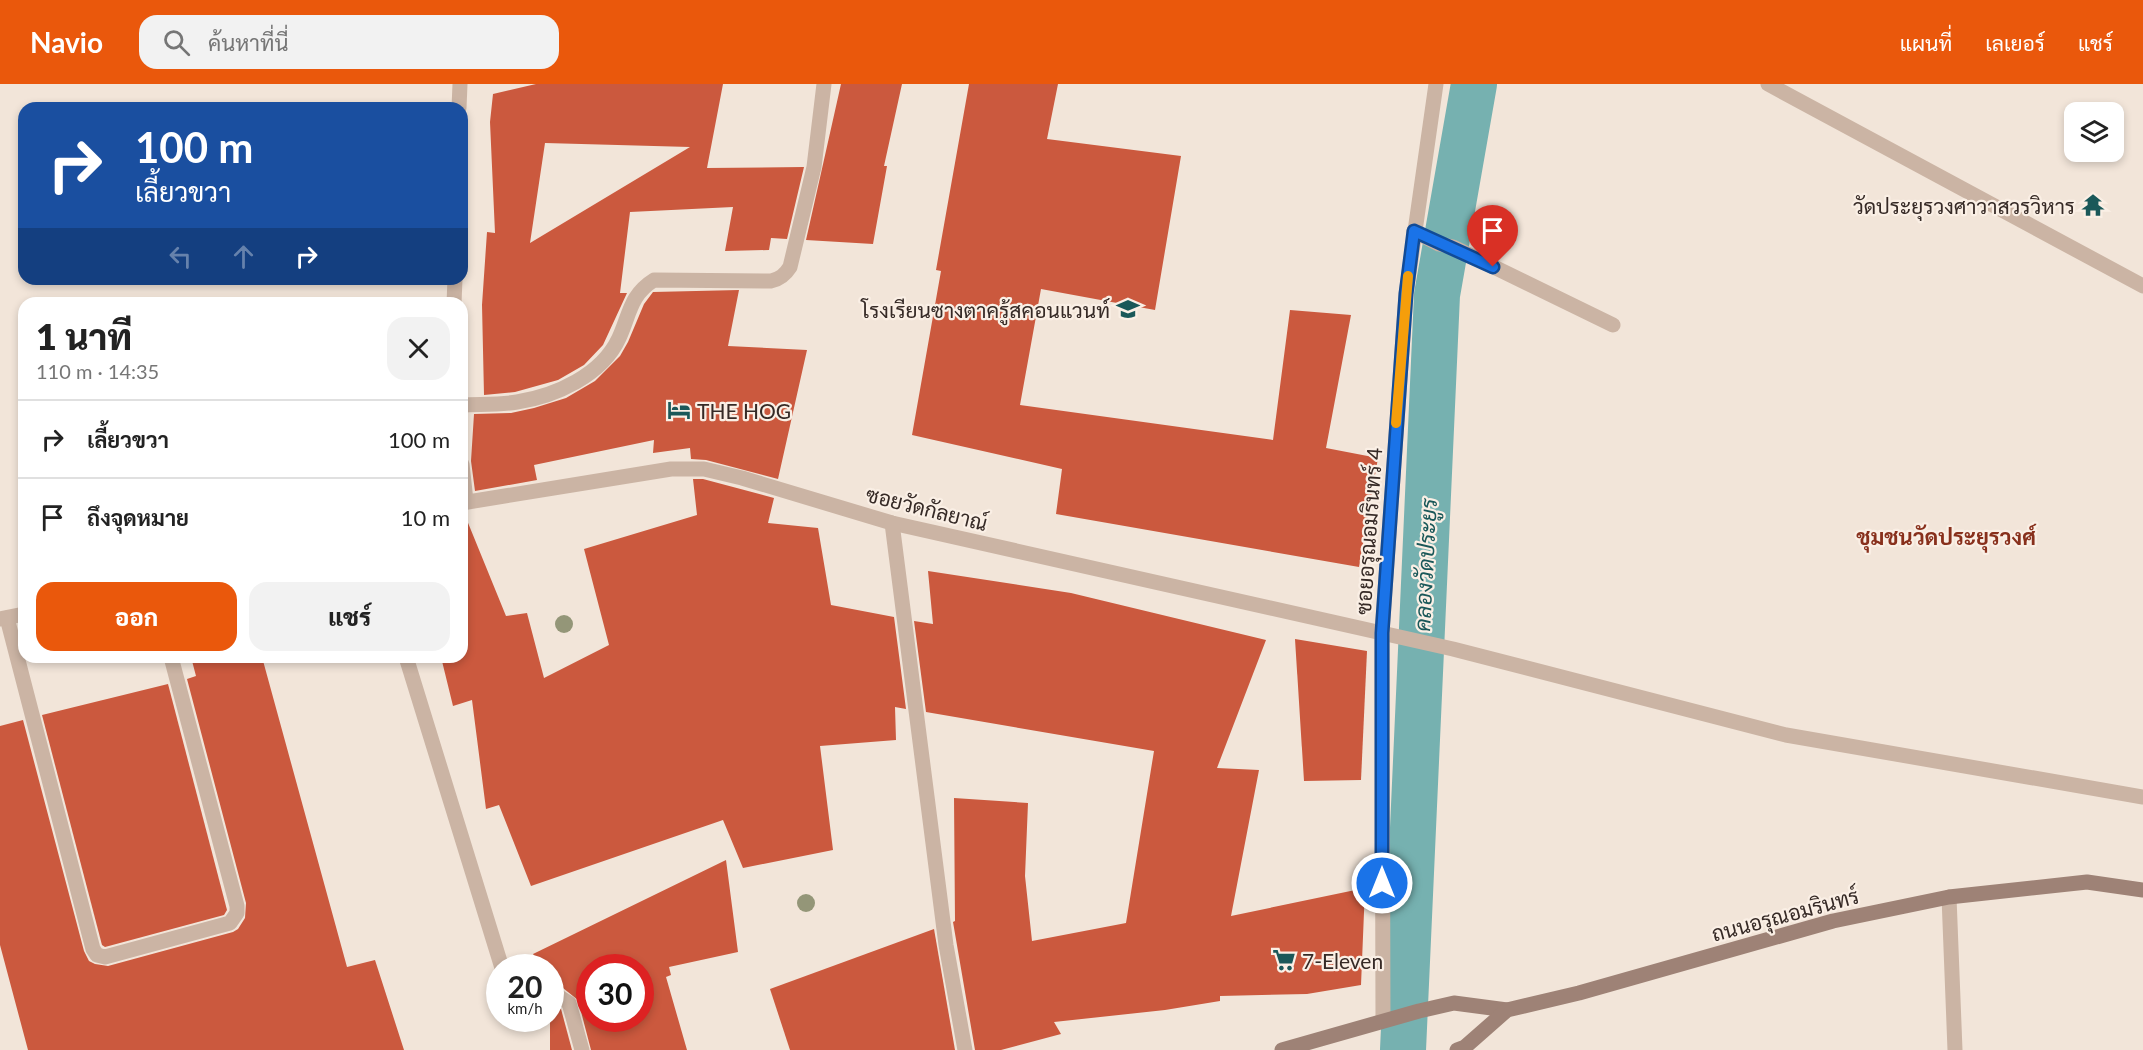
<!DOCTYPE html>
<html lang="th">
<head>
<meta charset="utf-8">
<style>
	:root { --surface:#fff; --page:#f2f2f2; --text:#222; --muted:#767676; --line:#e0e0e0; --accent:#ea580c }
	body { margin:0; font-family:Lato,Sarabun,sans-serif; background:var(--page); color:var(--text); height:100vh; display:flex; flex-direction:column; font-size:22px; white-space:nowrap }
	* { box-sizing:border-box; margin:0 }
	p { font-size:20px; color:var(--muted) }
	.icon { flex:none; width:33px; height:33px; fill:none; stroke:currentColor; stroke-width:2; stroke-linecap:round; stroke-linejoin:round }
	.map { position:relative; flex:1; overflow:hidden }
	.details { position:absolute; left:18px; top:213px; width:450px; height:366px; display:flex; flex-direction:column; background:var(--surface); border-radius:18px; box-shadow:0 3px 9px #0003 }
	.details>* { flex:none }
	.top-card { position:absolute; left:18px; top:18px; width:450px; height:183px; border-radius:18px; box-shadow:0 3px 9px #0003; background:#1a4fa0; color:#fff; overflow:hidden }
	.controls { position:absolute; left:2064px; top:18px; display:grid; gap:12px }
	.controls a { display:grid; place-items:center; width:60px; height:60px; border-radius:12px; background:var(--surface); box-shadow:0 3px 9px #0003; font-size:30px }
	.speed { position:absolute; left:486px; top:870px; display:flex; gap:12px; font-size:30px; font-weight:700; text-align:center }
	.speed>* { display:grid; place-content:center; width:78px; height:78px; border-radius:50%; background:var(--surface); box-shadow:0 3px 9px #0003; line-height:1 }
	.speed small { font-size:15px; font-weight:400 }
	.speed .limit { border:9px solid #d22; background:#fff; color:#111 }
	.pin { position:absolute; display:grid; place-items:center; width:51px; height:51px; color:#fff; margin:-62px -26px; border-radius:50% 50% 50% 0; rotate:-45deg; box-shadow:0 0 6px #0007 }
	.pin .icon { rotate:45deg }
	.me { position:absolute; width:66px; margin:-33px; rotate:0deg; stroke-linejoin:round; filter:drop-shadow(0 0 4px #0008) }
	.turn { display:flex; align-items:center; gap:21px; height:126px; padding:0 18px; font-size:27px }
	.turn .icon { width:78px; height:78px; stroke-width:2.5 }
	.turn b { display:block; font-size:42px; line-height:51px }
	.lanes { display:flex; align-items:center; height:57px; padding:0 18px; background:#0003; justify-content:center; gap:30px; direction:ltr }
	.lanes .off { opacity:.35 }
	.round { display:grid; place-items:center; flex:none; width:63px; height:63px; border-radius:18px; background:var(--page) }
	.headline { display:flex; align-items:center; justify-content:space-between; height:102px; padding:0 18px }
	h1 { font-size:36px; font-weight:800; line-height:45px }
	.action { display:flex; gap:12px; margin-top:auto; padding:12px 18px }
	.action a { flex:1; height:69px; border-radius:18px; background:var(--accent); color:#fff; font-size:24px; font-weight:800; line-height:69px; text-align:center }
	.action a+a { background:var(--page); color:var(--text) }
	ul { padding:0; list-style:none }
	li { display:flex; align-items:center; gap:18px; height:78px; padding:0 18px; border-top:2px solid var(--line) }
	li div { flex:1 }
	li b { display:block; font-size:22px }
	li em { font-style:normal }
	header { display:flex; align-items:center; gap:36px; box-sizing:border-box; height:84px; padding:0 30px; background:var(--accent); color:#fff }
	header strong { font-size:28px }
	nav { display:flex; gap:33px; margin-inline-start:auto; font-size:21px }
	.search { width:420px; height:54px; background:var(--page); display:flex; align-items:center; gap:15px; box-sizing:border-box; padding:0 21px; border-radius:18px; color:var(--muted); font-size:22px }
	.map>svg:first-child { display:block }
</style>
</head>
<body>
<header>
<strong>Navio</strong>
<div class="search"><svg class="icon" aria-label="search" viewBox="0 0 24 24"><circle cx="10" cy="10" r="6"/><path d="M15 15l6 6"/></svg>ค้นหาที่นี่</div>
<nav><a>แผนที่</a><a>เลเยอร์</a><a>แชร์</a></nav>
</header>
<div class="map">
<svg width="2143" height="966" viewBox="0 0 2143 966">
	<rect width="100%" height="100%" fill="#f2e5d9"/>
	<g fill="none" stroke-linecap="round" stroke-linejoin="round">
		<polyline stroke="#76b1b0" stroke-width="46" points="1403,966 1437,211 1474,0"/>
	</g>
	<g fill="#cb593e" fill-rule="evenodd">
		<path d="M536 0H723L707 84 804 83 787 155 771 154 769 166 725 167 733 123 630 128 620 209H627L603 261 584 281 558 296 515 308 484 311 482 221 487 148 495 149 490 38 493 10ZM545 59 690 63 530 159Z"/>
		<polygon points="841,0 902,0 884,82 887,82 873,160 806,156"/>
		<polygon points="969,0 1058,0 1047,55 1181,72 1155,226 1041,205 1020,321 1273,356 1290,226 1351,231 1326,364 1378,374 1359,483 1056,430 1062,385 912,351 941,187 936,186"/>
		<polygon points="739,206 728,262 807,266 778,395 706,376 691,375 690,364 653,369 654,356 534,381 537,396 475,407 471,377 474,330 511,329 534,324 566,314 595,297 620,272 628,258 644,220 653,208"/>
		<polygon points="693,395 703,395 774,414 768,439 818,444 831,521 894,533 906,625 895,623 896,656 820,662 833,766 743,784 723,736 531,802 499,721 486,725 472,616 453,622 441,573 462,573 462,429 464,429 506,532 527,529 544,594 609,561 584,465 697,431"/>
		<polygon points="928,487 1071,509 1266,556 1217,684 1259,686 1231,832 1365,804 1361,901 1307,910 1220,912 1220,917 1165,926 1054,938 1061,950 1001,966 975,966 953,838 955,837 954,714 1028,719 1025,792 1032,857 1126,839 1154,667 926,628 914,537 933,540"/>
		<polygon points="1295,555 1367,567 1361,696 1304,697"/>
		<polygon points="191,573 262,573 347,883 375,876 404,966 28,966 0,861 0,642 23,636 84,867 89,877 95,880 108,882 233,848 238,845 245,834 246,819 187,595 196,592"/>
		<polygon points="168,600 227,826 224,831 105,863 102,861 42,631"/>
		<path d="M726 776 738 868 669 883 671 891 666 893 687 966H591L578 916 563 904 550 902V884H543L533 870ZM590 884H640V934H590Z"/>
		<polygon points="934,845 955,966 790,966 770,905"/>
		<polygon points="550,922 555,922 561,925 572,966 550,966"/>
	</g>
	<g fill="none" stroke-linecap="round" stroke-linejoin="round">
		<g stroke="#cbb4a4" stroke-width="15">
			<polyline points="1414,147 1439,160 1453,163 1613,241"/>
			<polyline points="7,534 93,865 97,871 105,873 230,839 237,829 237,822 171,573"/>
		</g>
		<g stroke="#cbb4a4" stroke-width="15">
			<polyline points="1768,0 2143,202"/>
			<polyline points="459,24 460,0"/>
			<polyline points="454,219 455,195"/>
			<path d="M462 321C480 320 499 321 517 318 556 312 602 291 619 254 630 230 630 211 654 196L771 197C780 195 785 191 790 183L814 83 824 0"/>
			<polyline points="462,380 466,417"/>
			<polyline points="462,419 671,385 704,385 742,394 892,439 1453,565 1786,651 2143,713"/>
			<polyline points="892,439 946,861 965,966"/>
			<polyline points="0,535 24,530"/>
			<polyline points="406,573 502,884"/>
			<polyline points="1949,813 1955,966"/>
			<polyline points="550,912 558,912 569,919 582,966"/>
			<polyline points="1383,936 1382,549 1406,210 1436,0"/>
		</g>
		<g stroke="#9e8276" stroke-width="15">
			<polyline points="1282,966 1419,927 1454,919 1507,926"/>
			<polyline points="1457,966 1465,963 1507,926 1579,909 1833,837 1949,813 2087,798 2143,806"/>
		</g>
	</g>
	<g fill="#949678">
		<circle cx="564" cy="540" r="9"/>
		<circle cx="806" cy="819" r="9"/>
	</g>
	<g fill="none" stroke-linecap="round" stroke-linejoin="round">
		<g stroke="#114b97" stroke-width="15">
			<polyline id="route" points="1382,799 1382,549 1406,210 1414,147 1493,183"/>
		</g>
		<use href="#route" stroke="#1a73e8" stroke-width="10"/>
		<polyline stroke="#f59e0b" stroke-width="10" points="1396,339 1408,192"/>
	</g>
	<defs>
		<g id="temple-bare" transform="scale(1.8)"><path d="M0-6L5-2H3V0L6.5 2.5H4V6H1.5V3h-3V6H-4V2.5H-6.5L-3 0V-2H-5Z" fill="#1a5859" stroke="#faefe5" stroke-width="2.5" paint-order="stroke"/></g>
		<g id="school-bare" transform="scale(1.8)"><path d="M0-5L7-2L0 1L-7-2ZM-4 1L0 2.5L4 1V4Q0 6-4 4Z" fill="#1a5859" stroke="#faefe5" stroke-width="2.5" paint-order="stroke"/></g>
		<g id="hotel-bare" transform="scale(1.8)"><path d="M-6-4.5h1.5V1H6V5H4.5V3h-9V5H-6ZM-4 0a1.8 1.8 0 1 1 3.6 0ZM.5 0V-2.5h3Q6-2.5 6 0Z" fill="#1a5859" stroke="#faefe5" stroke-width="2.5" paint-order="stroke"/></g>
		<g id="supermarket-bare" transform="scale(1.8)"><path d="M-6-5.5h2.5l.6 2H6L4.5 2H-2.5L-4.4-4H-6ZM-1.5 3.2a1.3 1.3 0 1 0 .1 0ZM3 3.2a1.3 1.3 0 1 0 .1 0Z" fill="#1a5859" stroke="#faefe5" stroke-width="2.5" paint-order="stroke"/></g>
	</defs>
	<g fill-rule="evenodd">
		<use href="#temple-bare" x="2093" y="121"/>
		<use href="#school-bare" x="1128" y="225"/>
		<use href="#hotel-bare" x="679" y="326"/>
		<use href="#supermarket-bare" x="1284" y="876"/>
	</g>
	<g text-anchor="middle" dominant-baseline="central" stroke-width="4.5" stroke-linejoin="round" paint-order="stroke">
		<g font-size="21" fill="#362a26" stroke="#faefe5" text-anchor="end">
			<text x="2075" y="121">วัดประยุรวงศาวาสวรวิหาร</text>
			<text x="1110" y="225">โรงเรียนซางตาครู้สคอนแวนท์</text>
			<text x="697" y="326" text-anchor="start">THE HOG</text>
			<text x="1302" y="876" text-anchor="start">7-Eleven</text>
		</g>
		<g font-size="21" fill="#362a26" stroke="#faefe5">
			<text transform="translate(927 424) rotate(14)">ซอยวัดกัลยาณ์</text>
			<text transform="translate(1368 447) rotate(-86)">ซอยอรุณอมรินทร์ 4</text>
			<text transform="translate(1785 830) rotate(-15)">ถนนอรุณอมรินทร์</text>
		</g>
		<g font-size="22" font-weight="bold" fill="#88301c" stroke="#faefe5">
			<text x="1946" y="452">ชุมชนวัดประยุรวงศ์</text>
		</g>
		<g font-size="22" font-style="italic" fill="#1a5859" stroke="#faefe5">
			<text transform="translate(1425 481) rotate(-87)">คลองวัดประยูร</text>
		</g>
	</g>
</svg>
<div class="controls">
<a><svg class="icon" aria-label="layers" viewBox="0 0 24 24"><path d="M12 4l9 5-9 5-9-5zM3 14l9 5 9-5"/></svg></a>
</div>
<div class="speed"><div>20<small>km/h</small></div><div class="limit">30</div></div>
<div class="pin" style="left:1493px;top:183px;background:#d93025"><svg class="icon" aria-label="arrive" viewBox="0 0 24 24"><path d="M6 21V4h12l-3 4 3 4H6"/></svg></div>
<svg class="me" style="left:1382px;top:799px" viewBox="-20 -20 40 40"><circle r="17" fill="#1a73e8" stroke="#fff" stroke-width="3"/><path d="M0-11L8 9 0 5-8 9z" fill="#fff"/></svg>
<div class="top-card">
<div class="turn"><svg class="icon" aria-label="right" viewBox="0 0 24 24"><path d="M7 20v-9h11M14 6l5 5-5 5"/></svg><div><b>100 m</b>เลี้ยวขวา</div></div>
<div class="lanes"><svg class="icon off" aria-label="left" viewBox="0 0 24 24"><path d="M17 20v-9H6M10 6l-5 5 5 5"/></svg><svg class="icon off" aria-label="ahead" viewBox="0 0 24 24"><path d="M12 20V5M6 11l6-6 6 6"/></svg><svg class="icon" aria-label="right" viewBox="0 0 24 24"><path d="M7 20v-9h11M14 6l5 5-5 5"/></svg></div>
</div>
<section class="details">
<div class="headline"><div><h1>1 นาที</h1><p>110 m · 14:35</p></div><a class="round"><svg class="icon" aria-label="close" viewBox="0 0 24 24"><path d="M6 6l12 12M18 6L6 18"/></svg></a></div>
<ul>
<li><svg class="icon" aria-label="right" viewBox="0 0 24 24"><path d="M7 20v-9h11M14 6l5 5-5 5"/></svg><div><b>เลี้ยวขวา</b></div><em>100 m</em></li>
<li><svg class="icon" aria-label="arrive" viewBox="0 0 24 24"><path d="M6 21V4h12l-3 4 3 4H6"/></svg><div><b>ถึงจุดหมาย</b></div><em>10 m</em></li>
</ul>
<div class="action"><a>ออก</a><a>แชร์</a></div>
</section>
</div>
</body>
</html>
